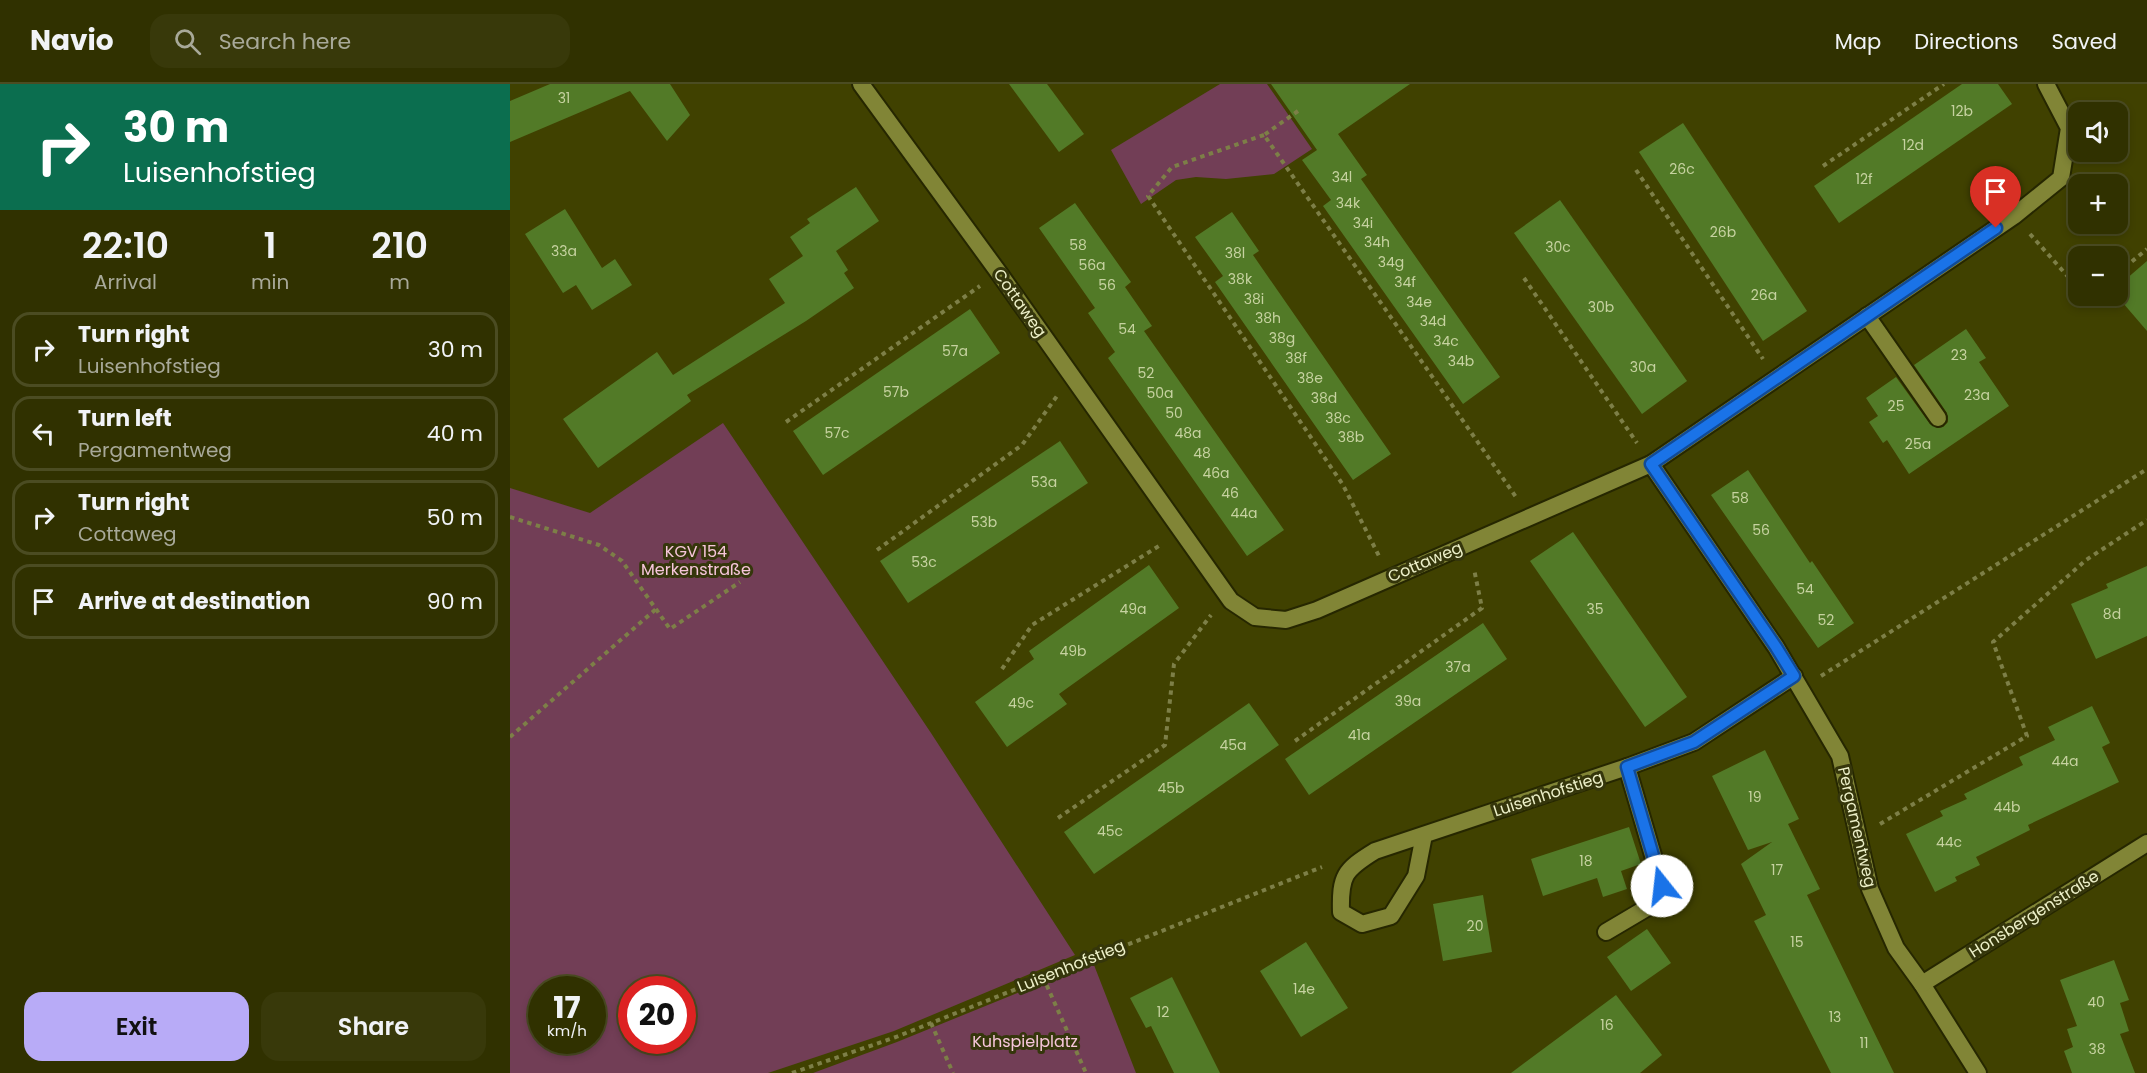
<!DOCTYPE html>
<html lang="en">
<head>
<meta charset="utf-8">
<style>
	:root { --surface:#303100; --page:#38390a; --text:#f1f3f6; --muted:#a8a999; --line:#4b4c22; --accent:#b8abf7 }
	body { margin:0; font-family:Poppins,sans-serif; background:var(--page); color:var(--text); height:100vh; display:flex; flex-direction:column; font-size:22px; white-space:nowrap }
	* { box-sizing:border-box; margin:0 }
	p { font-size:20px; color:var(--muted) }
	.icon { flex:none; width:33px; height:33px; fill:none; stroke:currentColor; stroke-width:2; stroke-linecap:round; stroke-linejoin:round }
	.map { position:relative; flex:1; overflow:hidden }
	.drawer { display:flex; flex-direction:column; background:var(--surface); width:510px }
	.drawer>* { flex:none }
	.hud { background:#0b6e4f; color:#fff; overflow:hidden }
	.controls { position:absolute; left:1558px; top:18px; display:grid; gap:12px }
	.controls a { display:grid; place-items:center; width:60px; height:60px; border-radius:12px; background:var(--surface); box-shadow:0 3px 9px #0003,0 0 0 2px var(--line); font-size:30px }
	.speed { position:absolute; left:18px; top:892px; display:flex; gap:12px; font-size:30px; font-weight:700; text-align:center }
	.speed>* { display:grid; place-content:center; width:78px; height:78px; border-radius:50%; background:var(--surface); box-shadow:0 3px 9px #0003,0 0 0 2px var(--line); line-height:1 }
	.speed small { font-size:15px; font-weight:400 }
	.speed .limit { border:9px solid #d22; background:#fff; color:#111 }
	.pin { position:absolute; display:grid; place-items:center; width:51px; height:51px; color:#fff; margin:-62px -26px; border-radius:50% 50% 50% 0; rotate:-45deg; box-shadow:0 0 6px #0007 }
	.pin .icon { rotate:45deg }
	.me { position:absolute; width:66px; margin:-33px; rotate:344deg; stroke-linejoin:round; filter:drop-shadow(0 0 4px #0008) }
	.turn { display:flex; align-items:center; gap:21px; height:126px; padding:0 24px; font-size:27px }
	.turn .icon { width:78px; height:78px; stroke-width:2.5 }
	.turn b { display:block; font-size:42px; line-height:51px }
	.eta { display:flex; justify-content:space-evenly; align-items:center; height:102px; text-align:center }
	.eta b { font-size:36px; font-weight:600; line-height:42px }
	.cta { display:flex; gap:12px; margin-top:auto; padding:12px 24px }
	.cta a { flex:1; height:69px; border-radius:18px; background:var(--accent); color:#111; font-size:24px; font-weight:600; line-height:69px; text-align:center }
	.cta a+a { background:var(--page); color:var(--text) }
	ul { padding:0; list-style:none }
	li { display:flex; align-items:center; gap:18px; height:75px; margin:0 12px 9px; padding:0 12px; border:3px solid var(--line); border-radius:18px }
	li div { flex:1 }
	li b { display:block; font-size:22px }
	li em { font-style:normal }
	header { display:flex; align-items:center; gap:36px; box-sizing:border-box; height:84px; padding:0 30px; background:var(--surface); border-bottom:2px solid var(--line) }
	header strong { font-size:28px }
	nav { display:flex; gap:33px; margin-inline-start:auto; font-size:21px }
	.search { width:420px; height:54px; background:var(--page); display:flex; align-items:center; gap:15px; box-sizing:border-box; padding:0 21px; border-radius:18px; color:var(--muted); font-size:22px }
	main { display:flex; flex:1; min-height:0 }
	.map>svg:first-child { display:block }
</style>
</head>
<body>
<header>
<strong>Navio</strong>
<div class="search"><svg class="icon" aria-label="search" viewBox="0 0 24 24"><circle cx="10" cy="10" r="6"/><path d="M15 15l6 6"/></svg>Search here</div>
<nav><a>Map</a><a>Directions</a><a>Saved</a></nav>
</header>
<main>
<section class="drawer">
<div class="hud">
<div class="turn"><svg class="icon" aria-label="right" viewBox="0 0 24 24"><path d="M7 20v-9h11M14 6l5 5-5 5"/></svg><div><b>30 m</b>Luisenhofstieg</div></div>
</div>
<div class="eta">
<div><b>22:10</b><p>Arrival</p></div>
<div><b>1</b><p>min</p></div>
<div><b>210</b><p>m</p></div>
</div>
<ul>
<li><svg class="icon" aria-label="right" viewBox="0 0 24 24"><path d="M7 20v-9h11M14 6l5 5-5 5"/></svg><div><b>Turn right</b><p>Luisenhofstieg</p></div><em>30 m</em></li>
<li><svg class="icon" aria-label="left" viewBox="0 0 24 24"><path d="M17 20v-9H6M10 6l-5 5 5 5"/></svg><div><b>Turn left</b><p>Pergamentweg</p></div><em>40 m</em></li>
<li><svg class="icon" aria-label="right" viewBox="0 0 24 24"><path d="M7 20v-9h11M14 6l5 5-5 5"/></svg><div><b>Turn right</b><p>Cottaweg</p></div><em>50 m</em></li>
<li><svg class="icon" aria-label="arrive" viewBox="0 0 24 24"><path d="M6 21V4h12l-3 4 3 4H6"/></svg><div><b>Arrive at destination</b></div><em>90 m</em></li>
</ul>
<div class="cta"><a>Exit</a><a>Share</a></div>
</section>
<div class="map">
<svg width="1637" height="989" viewBox="0 0 1637 989">
	<rect width="100%" height="100%" fill="#404100"/>
	<g fill="#723e56" fill-rule="evenodd">
		<polygon points="710,0 757,0 802,65 764,90 716,95 686,93 666,96 631,120 601,66"/>
		<path d="M213 339 421 649 565 871 384 947 258 989H0V404L80 429ZM32 906H82V957H32ZM122 906H172V957H122Z"/>
		<polygon points="584,881 626,989 303,989 387,958 549,892"/>
	</g>
	<g fill="#527a27">
		<polygon points="40,0 160,0 180,31 157,57 120,7 0,58 0,17"/>
		<polygon points="499,0 537,0 574,50 549,68"/>
		<polygon points="761,0 900,0 828,50 857,91 851,95 990,293 953,320 813,122 821,116 792,76 807,66"/>
		<polygon points="1452,0 1488,0 1502,20 1329,139 1304,102"/>
		<polygon points="1173,39 1297,227 1253,257 1129,68"/>
		<polygon points="346,103 369,137 326,167 338,186 334,189 344,204 296,237 177,311 181,317 88,384 53,335 147,268 163,291 275,219 259,195 293,172 280,153 300,139 297,135"/>
		<polygon points="1050,116 1177,297 1132,330 1004,149"/>
		<polygon points="565,119 621,198 615,203 642,242 634,247 774,446 737,472 598,274 605,268 578,229 585,224 529,144"/>
		<polygon points="55,125 92,184 105,175 122,201 82,226 66,201 53,209 15,150"/>
		<polygon points="722,128 749,167 743,171 881,370 843,396 705,198 713,192 685,153"/>
		<polygon points="1637,177 1637,247 1607,212 1608,202"/>
		<polygon points="460,225 490,269 313,391 283,347"/>
		<polygon points="1456,245 1476,274 1469,278 1499,322 1399,390 1377,356 1373,359 1359,338 1368,332 1356,314 1386,293 1420,340 1428,344 1433,343 1438,338 1437,329 1404,281"/>
		<polygon points="550,357 578,399 398,519 370,477"/>
		<polygon points="1238,386 1300,479 1302,477 1344,539 1308,564 1201,411"/>
		<polygon points="1063,448 1177,613 1135,643 1020,477"/>
		<polygon points="639,481 669,524 549,610 557,620 497,663 465,618 524,575 519,567"/>
		<polygon points="1637,482 1637,552 1586,575 1561,520 1598,504 1596,500"/>
		<polygon points="973,539 997,575 799,711 775,675"/>
		<polygon points="739,619 769,661 584,790 554,748"/>
		<polygon points="1582,622 1600,659 1592,663 1609,698 1518,741 1520,746 1466,773 1470,781 1445,793 1447,797 1425,808 1396,750 1433,732 1430,727 1457,715 1454,710 1513,681 1509,673 1545,656 1538,643"/>
		<polygon points="1255,666 1289,735 1278,740 1310,805 1297,811 1384,989 1321,989 1244,837 1256,831 1231,780 1262,758 1238,766 1202,692"/>
		<polygon points="1119,743 1131,780 1111,787 1117,805 1093,813 1087,794 1033,812 1021,775"/>
		<polygon points="973,811 982,868 933,877 923,820"/>
		<polygon points="1137,845 1161,879 1121,907 1097,873"/>
		<polygon points="796,858 838,924 791,953 750,887"/>
		<polygon points="1604,876 1619,916 1610,919 1619,947 1610,950 1625,989 1562,989 1554,967 1563,963 1557,945 1567,942 1550,896"/>
		<polygon points="662,893 710,989 664,989 641,942 636,944 620,914"/>
		<polygon points="1106,911 1152,971 1130,989 1001,989"/>
	</g>
	<g fill="none" stroke-linecap="round" stroke-linejoin="round">
		<g stroke="#262700" stroke-width="20">
			<g id="service">
				<polyline points="1357,232 1428,334"/>
				<polyline points="1096,848 1145,819 1150,812 1152,802 1117,683"/>
			</g>
		</g>
		<g stroke="#262700" stroke-width="20">
			<g id="minor">
				<polyline points="351,0 489,189 721,517 745,533 776,536 807,526 1141,380 1504,132 1551,94 1559,44 1536,0"/>
				<polyline points="1141,380 1266,563 1330,672 1360,805 1386,864 1412,900 1468,989"/>
				<path d="M914 751 906 792 881 832 852 840 831 828C830 792 834 786 865 767L1117 683 1184 658 1284 592"/>
				<polyline points="1412,900 1637,759"/>
			</g>
		</g>
		<g stroke="#7d7f47" stroke-width="4" stroke-dasharray="4.5 4.5" stroke-linecap="butt">
			<polyline points="788,27 754,51 1006,413"/>
			<polyline points="754,51 662,83 638,112 833,401 869,472"/>
			<polyline points="1313,82 1434,0"/>
			<polyline points="1126,86 1253,275"/>
			<polyline points="1520,150 1569,205"/>
			<polyline points="1608,189 1637,165"/>
			<polyline points="1014,194 1127,359"/>
			<polyline points="1574,212 1577,215 1581,212"/>
			<polyline points="276,338 470,202"/>
			<polyline points="0,433 89,461 112,477 160,545 230,498"/>
			<polyline points="367,466 512,361 547,312"/>
			<polyline points="492,585 522,541 652,460"/>
			<polyline points="1311,592 1637,385"/>
			<polyline points="0,653 146,525"/>
			<polyline points="785,657 972,524 964,485"/>
			<polyline points="548,734 655,661 664,580 701,531"/>
			<polyline points="1370,740 1517,652 1483,558 1576,476 1637,436"/>
			<polyline points="533,893 576,989"/>
			<polyline points="421,939 443,989"/>
			<polyline points="282,989 386,953 812,783"/>
		</g>
		<use href="#service" stroke="#818536" stroke-width="16"/>
		<use href="#minor" stroke="#818536" stroke-width="16"/>
	</g>
	<g fill="none" stroke-linecap="round" stroke-linejoin="round">
		<g stroke="#114b97" stroke-width="15">
			<polyline id="route" points="1152,802 1117,683 1184,658 1284,592 1266,563 1141,380 1486,144"/>
		</g>
		<use href="#route" stroke="#1a73e8" stroke-width="10"/>
	</g>
	<g text-anchor="middle" dominant-baseline="central" stroke-width="6" stroke-linejoin="round" paint-order="stroke">
		<g font-size="14" fill="#c6d2a0">
			<text x="54" y="14">31</text>
			<text x="1452" y="27">12b</text>
			<text x="1403" y="61">12d</text>
			<text x="1172" y="85">26c</text>
			<text x="832" y="93">34l</text>
			<text x="1354" y="95">12f</text>
			<text x="838" y="119">34k</text>
			<text x="853" y="139">34i</text>
			<text x="1213" y="148">26b</text>
			<text x="867" y="158">34h</text>
			<text x="568" y="161">58</text>
			<text x="1048" y="163">30c</text>
			<text x="54" y="167">33a</text>
			<text x="725" y="169">38l</text>
			<text x="881" y="178">34g</text>
			<text x="582" y="181">56a</text>
			<text x="730" y="195">38k</text>
			<text x="895" y="198">34f</text>
			<text x="597" y="201">56</text>
			<text x="1254" y="211">26a</text>
			<text x="744" y="215">38i</text>
			<text x="909" y="218">34e</text>
			<text x="1091" y="223">30b</text>
			<text x="758" y="234">38h</text>
			<text x="923" y="237">34d</text>
			<text x="617" y="245">54</text>
			<text x="772" y="254">38g</text>
			<text x="936" y="257">34c</text>
			<text x="445" y="267">57a</text>
			<text x="1449" y="271">23</text>
			<text x="786" y="274">38f</text>
			<text x="951" y="277">34b</text>
			<text x="1133" y="283">30a</text>
			<text x="636" y="289">52</text>
			<text x="800" y="294">38e</text>
			<text x="386" y="308">57b</text>
			<text x="650" y="309">50a</text>
			<text x="1467" y="311">23a</text>
			<text x="814" y="314">38d</text>
			<text x="1386" y="322">25</text>
			<text x="664" y="329">50</text>
			<text x="828" y="334">38c</text>
			<text x="327" y="349">57c</text>
			<text x="678" y="349">48a</text>
			<text x="841" y="353">38b</text>
			<text x="1408" y="360">25a</text>
			<text x="692" y="369">48</text>
			<text x="706" y="389">46a</text>
			<text x="534" y="398">53a</text>
			<text x="720" y="409">46</text>
			<text x="1230" y="414">58</text>
			<text x="734" y="429">44a</text>
			<text x="474" y="438">53b</text>
			<text x="1251" y="446">56</text>
			<text x="414" y="478">53c</text>
			<text x="1295" y="505">54</text>
			<text x="623" y="525">49a</text>
			<text x="1085" y="525">35</text>
			<text x="1602" y="530">8d</text>
			<text x="1316" y="536">52</text>
			<text x="563" y="567">49b</text>
			<text x="948" y="583">37a</text>
			<text x="898" y="617">39a</text>
			<text x="511" y="619">49c</text>
			<text x="849" y="651">41a</text>
			<text x="723" y="661">45a</text>
			<text x="1555" y="677">44a</text>
			<text x="661" y="704">45b</text>
			<text x="1245" y="713">19</text>
			<text x="1497" y="723">44b</text>
			<text x="600" y="747">45c</text>
			<text x="1439" y="758">44c</text>
			<text x="1076" y="777">18</text>
			<text x="1267" y="786">17</text>
			<text x="965" y="842">20</text>
			<text x="1287" y="858">15</text>
			<text x="794" y="905">14e</text>
			<text x="1586" y="918">40</text>
			<text x="653" y="928">12</text>
			<text x="1325" y="933">13</text>
			<text x="1097" y="941">16</text>
			<text x="1354" y="959">11</text>
			<text x="1587" y="965">38</text>
		</g>
		<g font-size="16" fill="#edf0c9" stroke="#35360b">
			<text transform="translate(510 219) rotate(55)">Cottaweg</text>
			<text transform="translate(915 478) rotate(-23)">Cottaweg</text>
			<text transform="translate(1038 710) rotate(-18)">Luisenhofstieg</text>
			<text transform="translate(1347 743) rotate(77)">Pergamentweg</text>
			<text transform="translate(1524 830) rotate(-32)">Honsbergenstraße</text>
			<text transform="translate(561 882) rotate(-22)">Luisenhofstieg</text>
		</g>
		<g font-size="16" fill="#f7c6db" stroke="#35360b">
			<text x="186" y="467">KGV 154<tspan x="186" dy="18">Merkenstraße</tspan></text>
			<text x="515" y="957">Kuhspielplatz</text>
		</g>
	</g>
</svg>
<div class="controls">
<a><svg class="icon" aria-label="sound" viewBox="0 0 24 24"><path d="M4 9h4l5-4v14l-5-4H4zM17 9q2 3 0 6"/></svg></a>
<a>+</a>
<a>−</a>
</div>
<div class="speed"><div>17<small>km/h</small></div><div class="limit">20</div></div>
<div class="pin" style="left:1486px;top:144px;background:#d93025"><svg class="icon" aria-label="arrive" viewBox="0 0 24 24"><path d="M6 21V4h12l-3 4 3 4H6"/></svg></div>
<svg class="me" style="left:1152px;top:802px" viewBox="-20 -20 40 40"><circle r="19" fill="#fff"/><path d="M0-13L10 11 0 6-10 11z" fill="#1a73e8"/></svg>
</div>
</main>
</body>
</html>
